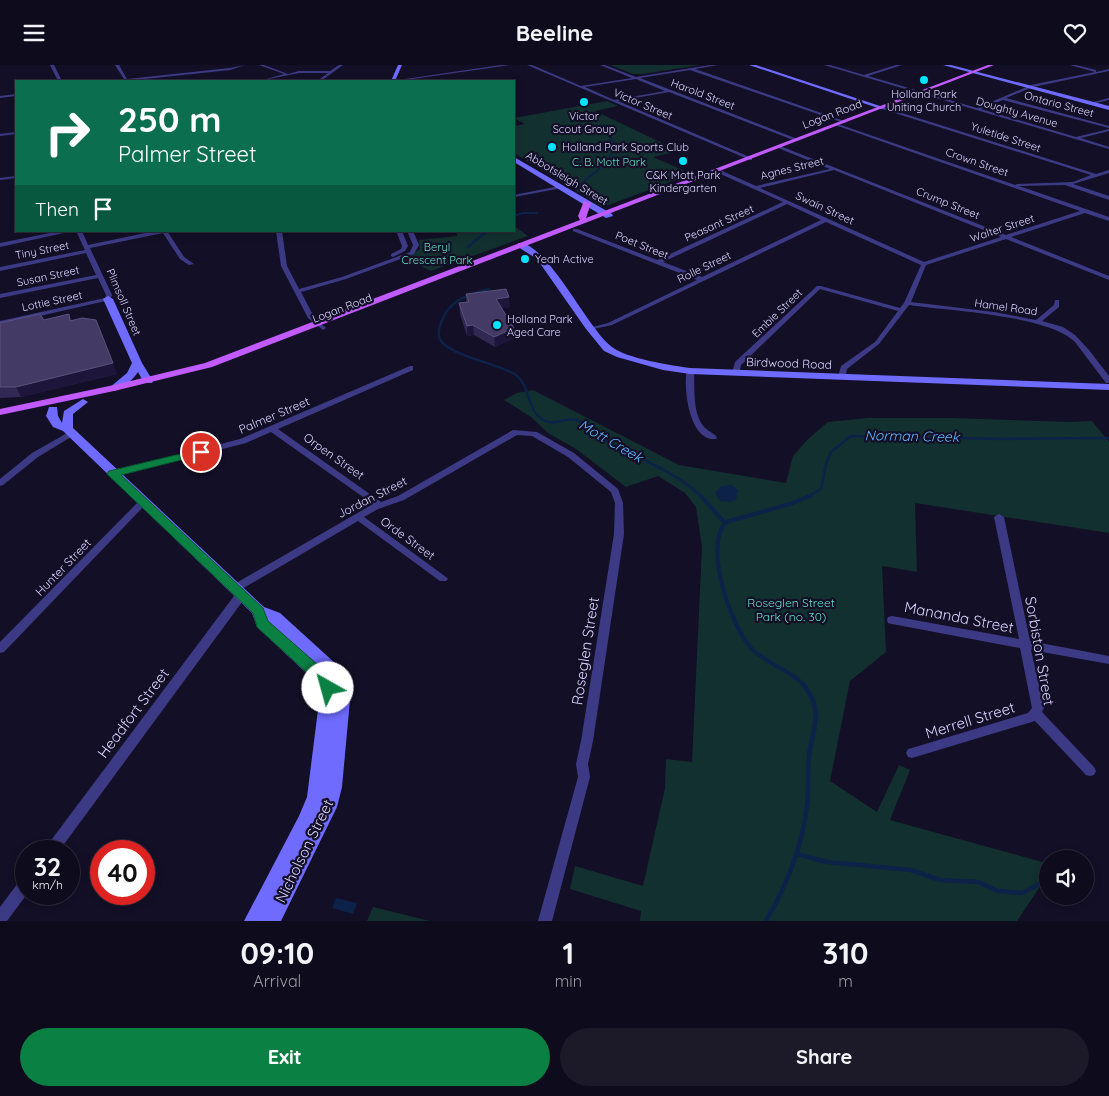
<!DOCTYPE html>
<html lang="en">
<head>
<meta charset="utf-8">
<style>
	:root { --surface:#0e0b1c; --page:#1c1929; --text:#f1f3f6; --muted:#9b9ba3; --line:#2e2b3b; --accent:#0b8043 }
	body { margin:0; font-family:Quicksand,sans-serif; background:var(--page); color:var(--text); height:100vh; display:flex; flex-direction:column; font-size:19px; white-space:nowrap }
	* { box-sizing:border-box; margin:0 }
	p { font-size:16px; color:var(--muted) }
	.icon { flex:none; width:28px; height:28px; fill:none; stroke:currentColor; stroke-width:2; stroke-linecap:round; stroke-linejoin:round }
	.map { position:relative; height:856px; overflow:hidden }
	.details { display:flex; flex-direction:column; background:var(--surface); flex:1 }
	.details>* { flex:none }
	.hud { position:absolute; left:15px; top:15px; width:500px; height:152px; border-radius:0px; box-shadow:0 2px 8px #0003,0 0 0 1px var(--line); background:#0b6e4f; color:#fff; overflow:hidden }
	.buttons { position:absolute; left:1039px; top:785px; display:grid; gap:10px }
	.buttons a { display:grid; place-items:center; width:55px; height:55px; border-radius:50%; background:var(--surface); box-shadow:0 2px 8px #0003,0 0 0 1px var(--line); font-size:25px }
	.speed { position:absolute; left:15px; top:775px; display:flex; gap:10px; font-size:25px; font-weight:700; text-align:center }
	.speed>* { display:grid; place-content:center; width:65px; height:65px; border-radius:50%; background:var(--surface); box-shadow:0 2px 8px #0003,0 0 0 1px var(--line); line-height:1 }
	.speed small { font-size:12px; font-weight:400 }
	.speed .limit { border:8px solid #d22; background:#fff; color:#111 }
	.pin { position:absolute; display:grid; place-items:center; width:42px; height:42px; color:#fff; margin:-21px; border:2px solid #fff; border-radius:50%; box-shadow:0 1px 5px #0007 }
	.me { position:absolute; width:55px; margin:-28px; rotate:322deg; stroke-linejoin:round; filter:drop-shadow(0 0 4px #0008) }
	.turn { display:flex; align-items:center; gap:18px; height:105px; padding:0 20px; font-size:22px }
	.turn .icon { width:65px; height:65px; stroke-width:2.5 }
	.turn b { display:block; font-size:35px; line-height:42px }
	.then { display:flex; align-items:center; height:48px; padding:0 20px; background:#0003; gap:10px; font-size:19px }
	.eta { display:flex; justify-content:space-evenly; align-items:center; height:85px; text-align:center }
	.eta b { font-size:30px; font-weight:800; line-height:35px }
	.button { display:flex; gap:10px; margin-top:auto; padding:10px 20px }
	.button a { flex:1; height:58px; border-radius:30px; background:var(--accent); color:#fff; font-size:20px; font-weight:800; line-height:58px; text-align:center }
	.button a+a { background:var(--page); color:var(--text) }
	header { display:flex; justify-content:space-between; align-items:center; height:65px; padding:0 20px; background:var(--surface); font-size:22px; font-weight:800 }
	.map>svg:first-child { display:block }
</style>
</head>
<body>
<header><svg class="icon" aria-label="menu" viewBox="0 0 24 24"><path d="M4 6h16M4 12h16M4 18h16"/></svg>Beeline<svg class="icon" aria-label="heart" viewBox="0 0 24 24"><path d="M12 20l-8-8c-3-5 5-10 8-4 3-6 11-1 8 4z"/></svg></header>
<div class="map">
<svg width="1109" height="856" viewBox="0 0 1109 856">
	<rect width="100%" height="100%" fill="#130f26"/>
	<g fill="#12302f">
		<polygon points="610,0 700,0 642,9 633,9"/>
		<polygon points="607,36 618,41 595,46 679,86 653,92 692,109 603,142 514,88 514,61 525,59 514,53"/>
		<polygon points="514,161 528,171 431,206 405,194 420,184 419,175 457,171 456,166 514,166"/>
		<polygon points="533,325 679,400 786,418 793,391 808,374 828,357 868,353 952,353 1069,357 1092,356 1109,377 1109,468 915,438 917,507 882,501 886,587 850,616 830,716 877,747 899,700 910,705 890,755 1046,798 1043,817 1017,856 640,856 641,846 570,824 575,801 643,821 665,723 666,694 692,697 702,482 696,442 685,428 658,411 626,422 576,384 548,368 531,352 504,335 517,328"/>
		<polygon points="373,842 430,856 367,856"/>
	</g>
	<g fill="#0c2248">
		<polygon points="731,420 738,425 736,435 730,437 720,436 715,428 721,421"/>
		<polygon points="336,833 357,838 353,849 332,843"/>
	</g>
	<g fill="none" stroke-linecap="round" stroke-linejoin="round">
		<polyline stroke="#0c2248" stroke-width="1" points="602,58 601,62 611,74"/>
		<g stroke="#0c2248" stroke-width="2">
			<path d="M598 138 597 132 586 123 585 115C598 106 614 94 614 77L610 73"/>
			<polyline points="514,151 523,148 537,148"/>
		</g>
		<g stroke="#0c2248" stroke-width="2.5">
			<polyline points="468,182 487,166"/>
			<path d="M489 224C471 229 451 234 443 253 440 259 438 266 439 272 445 291 500 298 516 310 531 321 526 345 543 355 554 362 564 352 576 355 587 358 594 369 604 374 637 394 674 405 702 432"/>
			<polyline points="807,432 821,424 826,399 831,387 851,371 1002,374 1109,373"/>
		</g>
		<g stroke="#0c2248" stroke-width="4">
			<polyline points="701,431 725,458"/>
			<path d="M804 620C789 604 766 599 751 583 731 561 703 481 726 457L790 439 810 431"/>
		</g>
		<g stroke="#0c2248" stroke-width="4.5">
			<polyline points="797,789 827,797 911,805 940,815 978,817 998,826 1022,828 1043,817"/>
			<path d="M766 856C787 820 802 782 807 741 809 724 807 707 809 691 813 660 825 647 803 619"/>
		</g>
		<g fill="#3d3a85" fill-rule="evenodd">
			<polygon points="50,0 54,0 62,16 58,16"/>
			<polygon points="115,0 119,0 127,14 230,3 245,0 230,5 126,16 112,16 124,14"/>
			<polygon points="259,0 264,0 288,9 299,6 330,6 339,0 343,0 321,16 317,16 328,8 299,8 259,16 284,9"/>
			<polygon points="501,0 510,0 399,16 391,16"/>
			<path d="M527 0H532L581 21 632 13 600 0H605L636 12 710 0H718L695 4 847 57 844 58 690 5 640 13 800 75 796 76 669 27 618 36 752 93V95H750ZM636 14 665 26 614 35 585 22Z"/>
			<polygon points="824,0 830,0 864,10 896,0 902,0 868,11 977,43 1031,20 1095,7 1070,0 1076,0 1096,5 1096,7 1109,4 1109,6 1033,22 1006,33 1109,61 1109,63 1003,35 981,44 1076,72 1109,64 1109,66 1081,73 1109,82 1109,84"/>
			<polygon points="16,29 16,31 0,33 0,31"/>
			<polygon points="1109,33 1109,35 1092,39 1090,38"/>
			<path d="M883 42 1096 109 1109 105V108L1073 119 1109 131V135L1065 120 1019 121 1109 152V156L1085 148 1011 172 1109 211V215L1006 174 926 200 911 237 994 247 1036 255 1054 240 1055 235H1059V242L1042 256 1063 262 1075 270 1089 285 1109 311V318H1106L1075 277C1048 250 949 246 909 240L879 279 847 304 845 314H839L838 312 841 301 875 277 898 246 820 224 741 300 739 310H733L732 308 735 297 817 221H821L900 243 904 238 921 200 826 157 612 260 589 265V263L608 258 697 215 573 166V164H577L657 195 783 137 716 107V105H720L756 121 830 104 778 83 780 81 1006 170 1080 146 835 60 838 59 1015 120 1017 119 1073 117 1091 110 882 44ZM834 105 1001 172 924 197 760 123ZM787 139 821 155 702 212 663 197Z"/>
			<polygon points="16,67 16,69 0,71 0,69"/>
			<polygon points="16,111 16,113 0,115 0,113"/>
			<polygon points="560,121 562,121 562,123 514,132 514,130"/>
			<polygon points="60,166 73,166 0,182 0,178"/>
			<polygon points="76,166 82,166 88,180 155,166 167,166 184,192 194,199 189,200 180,194 163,168 90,183 112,230 110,235 0,260 0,256 105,233 106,230 98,213 0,233 0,229 96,210 86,188 0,206 0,202 85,185"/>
			<polygon points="276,166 282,166 287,201 299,224 342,212 410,187 413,180 407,166 413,166 419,180 414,189 346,214 301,227 314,252 326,263 323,265 308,253 281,201"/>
			<polygon points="396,166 402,166 408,181 405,186 393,192 391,191 391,189 401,184 402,181"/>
			<polygon points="410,301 413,301 413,305 278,364 381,437 398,431 513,365 537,367 574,388 618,424 623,438 624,469 593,676 588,699 590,712 552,856 538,856 578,712 576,699 581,676 614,469 615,438 611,427 568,392 532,371 517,370 404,435 378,444 364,452 446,512 448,514 446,516 440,516 358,456 235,528 231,527 230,524 231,521 373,439 271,367 246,378 113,412 109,409 110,407 240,374"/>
			<path d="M687 304H690L694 306C695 324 692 347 704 362 708 366 713 368 717 372L716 374C689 377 683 322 687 304Z"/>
			<polygon points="69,367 75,367 76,369 38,392 3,420 0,421 0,414 32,388"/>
			<polygon points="143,434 147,437 146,439 4,587 0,588 0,577 140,435"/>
			<polygon points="999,449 1004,452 1030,576 1109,591 1109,599 1031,585 1044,643 1042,647 1094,702 1096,706 1094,710 1090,711 1086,710 1035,656 912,693 908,692 906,688 908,684 912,683 1028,648 1032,643 1020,583 892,559 888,558 887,555 888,552 892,551 1019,574 994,452"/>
			<polygon points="241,526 245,527 246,530 245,533 59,786 45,786 46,782 237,527"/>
			<polygon points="26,812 27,829 7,856 0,856 0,842 21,814"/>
		</g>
		<g fill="#6f6bff" fill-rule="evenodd">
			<polygon points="398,0 402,0 395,16 391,16"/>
			<polygon points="749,0 756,0 886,43 881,44"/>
			<polygon points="943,0 951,0 1109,41 1109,45"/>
			<polygon points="514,92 612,149 613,151 606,153 514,97"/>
			<path d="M518 178C546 175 588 265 612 282 628 294 670 300 690 303L1109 319V325L690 309 663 305 617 292 604 286 586 264 537 194 518 182Z"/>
			<path d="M108 231 113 234 142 298 153 316 152 318H144L138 307C133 315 122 324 114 326L109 323 127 308 132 298 103 234Z"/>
			<polygon points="83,334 88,337 73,349 73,363 264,542 280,548 347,609 351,624 342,722 337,742 281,856 244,856 299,751 307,732 320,629 317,618 257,562 252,548 63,366 53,362 46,351 49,342 57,342 58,351 62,358 64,346"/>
		</g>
		<polygon fill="#c25bff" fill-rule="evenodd" points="988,0 994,0 212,302 114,326 0,350 0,344 114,320 205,298 580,155 578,151 584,136 591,138 586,153"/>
	</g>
	<g fill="#312854">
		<polygon points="466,229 510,242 502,243 514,263 514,273 495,282 474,270 467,271 460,249 459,238 466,237"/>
		<polygon points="69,249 71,255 117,309 21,332 0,333 0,258 44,255"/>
	</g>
	<g fill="#1d163a">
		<polygon points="509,232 510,242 497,244 496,234"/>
		<polygon points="473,260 474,270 467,271 467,261"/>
		<polygon points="514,263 514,273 495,282 494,272"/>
		<polygon points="113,298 117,309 21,332 16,322"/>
	</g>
	<g fill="#433a66" stroke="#5a527e">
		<polygon points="506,224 509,232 496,234 514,263 494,272 473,260 467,261 459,238 469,237 466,229"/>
		<polygon points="40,249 44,255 69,249 70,256 82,253 96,255 113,298 16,322 0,322 0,258"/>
	</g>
	<polygon fill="#0b8043" stroke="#07532c" points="201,384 205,385 206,387 205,389 121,410 263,543 268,556 326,607 335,623 333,627 328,629 322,627 316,616 257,562 253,548 107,409 109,406"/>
	<g fill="#00e5ff" stroke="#130f26" stroke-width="2">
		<circle cx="924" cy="15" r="5"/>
		<circle cx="584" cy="37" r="5"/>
		<circle cx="552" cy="82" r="5"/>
		<circle cx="683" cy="96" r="5"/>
		<circle cx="525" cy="194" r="5"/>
		<circle cx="497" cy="260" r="5"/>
	</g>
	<g text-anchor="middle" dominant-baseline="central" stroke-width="4.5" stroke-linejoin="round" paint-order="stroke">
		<g font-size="11" fill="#d9d4ff" stroke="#130f26">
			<text transform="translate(703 29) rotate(21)">Harold Street</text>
			<text transform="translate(643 39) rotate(23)">Victor Street</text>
			<text transform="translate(1059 39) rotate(15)">Ontario Street</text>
			<text transform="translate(1017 47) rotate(16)">Doughty Avenue</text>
			<text transform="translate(832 49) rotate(-21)">Logan Road</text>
			<text transform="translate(1006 72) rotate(18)">Yuletide Street</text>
			<text transform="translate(977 97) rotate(19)">Crown Street</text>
			<text transform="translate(792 103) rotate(-14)">Agnes Street</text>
			<text transform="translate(567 113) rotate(31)">Abbotsleigh Street</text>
			<text transform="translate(948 138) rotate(22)">Crump Street</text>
			<text transform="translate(825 143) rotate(25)">Swain Street</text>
			<text transform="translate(719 158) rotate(-24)">Peasant Street</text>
			<text transform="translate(1002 163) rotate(-18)">Walter Street</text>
			<text transform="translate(642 180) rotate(22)">Poet Street</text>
			<text transform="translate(42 185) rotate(-11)">Tiny Street</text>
			<text transform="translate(704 202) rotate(-26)">Rolle Street</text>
			<text transform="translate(48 211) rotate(-12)">Susan Street</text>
			<text transform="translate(52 236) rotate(-12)">Lottie Street</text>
			<text transform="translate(124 237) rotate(67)">Plimsoll Street</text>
			<text transform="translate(1006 242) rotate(8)">Hamel Road</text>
			<text transform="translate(342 243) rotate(-21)">Logan Road</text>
			<text transform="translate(777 248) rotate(-44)">Embie Street</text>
		</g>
		<g font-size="11" fill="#d9d4ff" stroke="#130f26">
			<text x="924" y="29">Holland Park<tspan x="924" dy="13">Uniting Church</tspan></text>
			<text x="584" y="51">Victor<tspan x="584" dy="13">Scout Group</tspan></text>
			<text x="562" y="82" text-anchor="start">Holland Park Sports Club</text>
			<text x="683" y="110">C&amp;K Mott Park<tspan x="683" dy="13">Kindergarten</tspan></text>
			<text x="535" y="194" text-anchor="start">Yeah Active</text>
			<text x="507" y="254" text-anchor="start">Holland Park<tspan x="507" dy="13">Aged Care</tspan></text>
		</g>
		<g font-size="11" fill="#5fe0c0" stroke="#130f26">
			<text x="609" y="97">C. B. Mott Park</text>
			<text x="437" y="182">Beryl<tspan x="437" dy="13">Crescent Park</tspan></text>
		</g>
		<g font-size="12" fill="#d9d4ff" stroke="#130f26">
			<text transform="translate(789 298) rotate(2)">Birdwood Road</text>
			<text transform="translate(274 350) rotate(-23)">Palmer Street</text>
			<text transform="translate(334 391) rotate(35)">Orpen Street</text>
			<text transform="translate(372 432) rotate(-27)">Jordan Street</text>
			<text transform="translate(408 473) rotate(36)">Orde Street</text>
			<text transform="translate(63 502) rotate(-46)">Hunter Street</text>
		</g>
		<g font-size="12" fill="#5fe0c0" stroke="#130f26">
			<text x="791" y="537">Roseglen Street<tspan x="791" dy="14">Park (no. 30)</tspan></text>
		</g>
		<g font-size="14" font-style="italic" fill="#62b6ff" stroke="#130f26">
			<text transform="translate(912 371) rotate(1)">Norman Creek</text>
			<text transform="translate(611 376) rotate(30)">Mott Creek</text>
		</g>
		<g font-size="15" fill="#d9d4ff" stroke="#130f26">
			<text transform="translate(959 552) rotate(11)">Mananda Street</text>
			<text transform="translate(585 586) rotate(-81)">Roseglen Street</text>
			<text transform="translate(1040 586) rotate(80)">Sorbiston Street</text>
			<text transform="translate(133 648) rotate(-53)">Headfort Street</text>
			<text transform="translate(970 655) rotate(-17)">Merrell Street</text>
			<text transform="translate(304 786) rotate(-64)">Nicholson Street</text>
		</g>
	</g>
</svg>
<div class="buttons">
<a><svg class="icon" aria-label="sound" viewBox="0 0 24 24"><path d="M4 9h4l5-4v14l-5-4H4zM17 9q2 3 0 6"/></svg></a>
</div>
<div class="speed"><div>32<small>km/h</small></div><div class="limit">40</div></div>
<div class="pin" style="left:201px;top:387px;background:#d93025"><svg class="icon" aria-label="arrive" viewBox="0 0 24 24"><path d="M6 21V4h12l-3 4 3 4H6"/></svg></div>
<svg class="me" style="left:328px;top:623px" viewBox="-20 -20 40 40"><circle r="19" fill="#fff"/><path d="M0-13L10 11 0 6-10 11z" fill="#0b8043"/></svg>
<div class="hud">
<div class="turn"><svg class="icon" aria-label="right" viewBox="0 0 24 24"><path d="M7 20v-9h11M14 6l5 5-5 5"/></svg><div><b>250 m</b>Palmer Street</div></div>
<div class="then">Then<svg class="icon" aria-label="arrive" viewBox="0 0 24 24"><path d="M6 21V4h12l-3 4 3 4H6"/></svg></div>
</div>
</div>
<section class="details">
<div class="eta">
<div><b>09:10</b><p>Arrival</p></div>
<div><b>1</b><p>min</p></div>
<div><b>310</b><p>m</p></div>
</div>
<div class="button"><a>Exit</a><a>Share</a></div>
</section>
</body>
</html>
